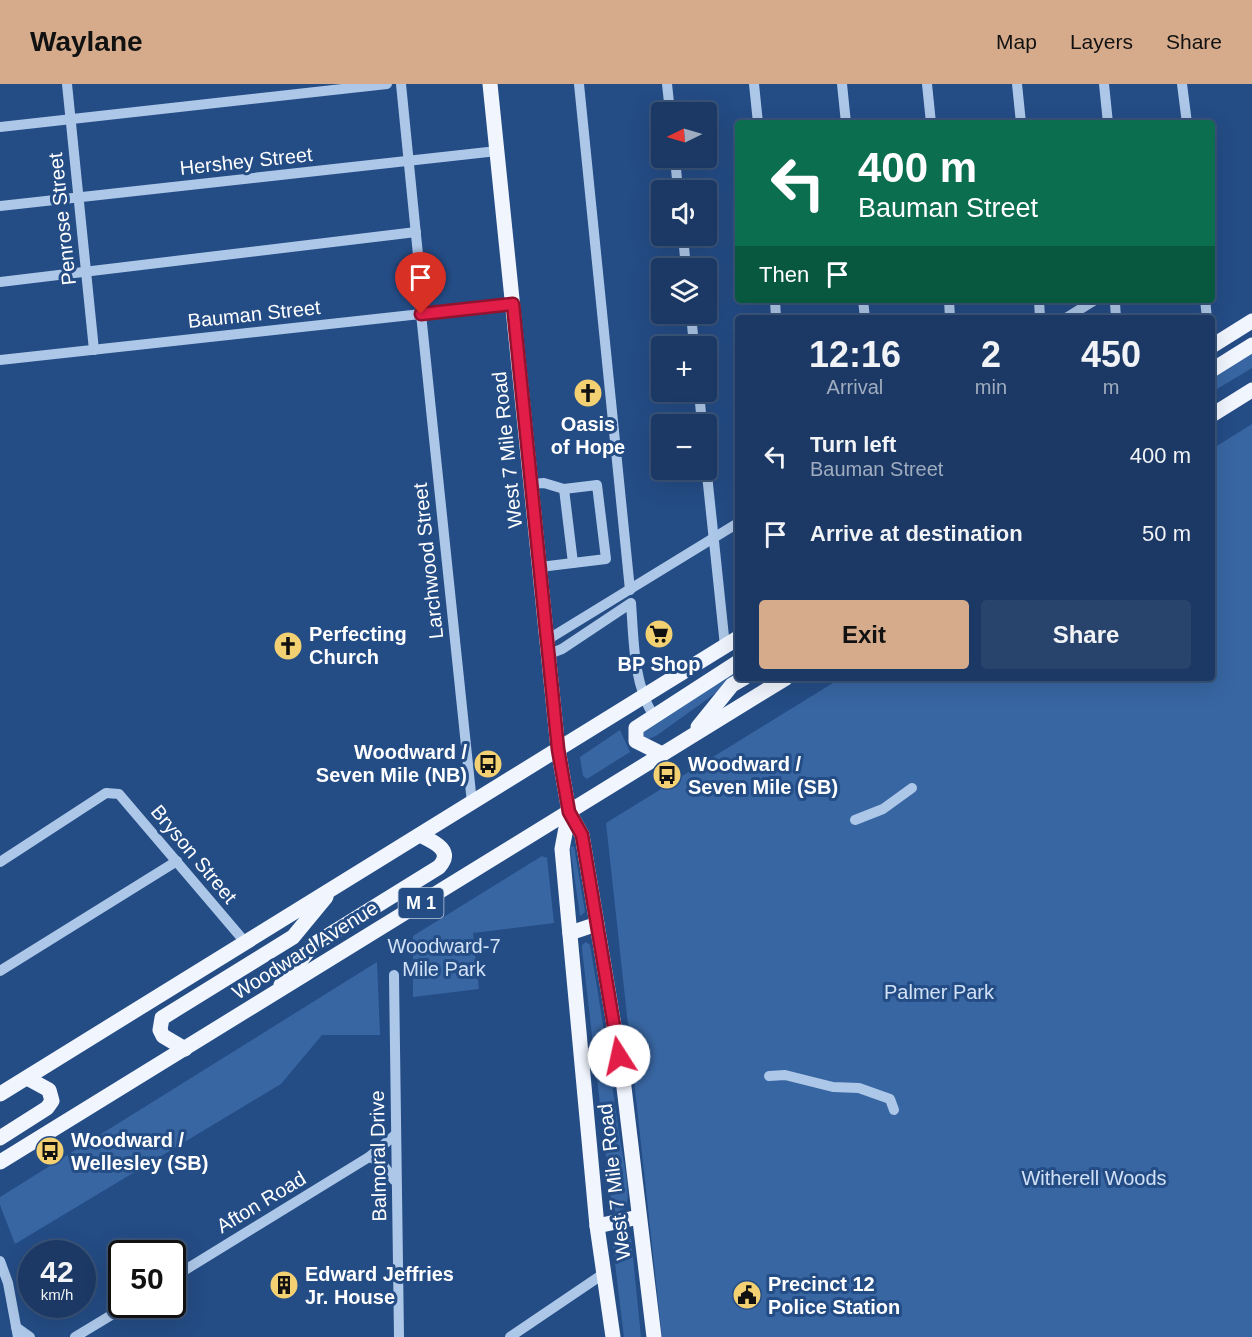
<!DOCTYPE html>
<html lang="en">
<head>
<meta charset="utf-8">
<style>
	:root { --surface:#1b3964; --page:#28446d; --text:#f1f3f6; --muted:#a0acbf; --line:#395378; --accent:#d6ab8b }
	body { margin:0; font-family:Helvetica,sans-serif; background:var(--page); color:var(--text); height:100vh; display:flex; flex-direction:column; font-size:22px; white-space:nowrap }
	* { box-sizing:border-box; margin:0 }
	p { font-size:20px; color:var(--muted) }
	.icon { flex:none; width:33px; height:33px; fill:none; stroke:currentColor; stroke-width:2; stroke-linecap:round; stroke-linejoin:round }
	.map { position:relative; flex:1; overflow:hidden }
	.panel { position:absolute; left:735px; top:231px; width:480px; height:366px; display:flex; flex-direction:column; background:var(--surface); border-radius:6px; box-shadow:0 6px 24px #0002,0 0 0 2px var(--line) }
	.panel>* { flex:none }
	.hud { position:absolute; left:735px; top:36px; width:480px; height:183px; border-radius:6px; box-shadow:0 6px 24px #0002,0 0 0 2px var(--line); background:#0b6e4f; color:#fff; overflow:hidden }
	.needle { width:39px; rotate:265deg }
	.fabs { position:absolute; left:651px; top:18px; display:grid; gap:12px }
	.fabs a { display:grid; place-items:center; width:66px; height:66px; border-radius:6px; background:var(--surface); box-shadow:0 6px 24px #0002,0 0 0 2px var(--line); font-size:30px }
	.speed { position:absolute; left:18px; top:1156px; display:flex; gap:12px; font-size:30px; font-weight:700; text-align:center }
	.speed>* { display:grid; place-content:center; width:78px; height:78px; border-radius:50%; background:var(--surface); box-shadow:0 6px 24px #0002,0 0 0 2px var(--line); line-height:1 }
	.speed small { font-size:15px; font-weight:400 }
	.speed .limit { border:3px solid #111; border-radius:9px; background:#fff; color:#111 }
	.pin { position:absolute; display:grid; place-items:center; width:51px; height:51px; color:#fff; margin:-62px -26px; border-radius:50% 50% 50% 0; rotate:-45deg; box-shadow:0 0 6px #0007 }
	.pin .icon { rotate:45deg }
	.me { position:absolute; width:66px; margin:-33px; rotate:350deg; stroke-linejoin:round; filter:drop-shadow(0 0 4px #0008) }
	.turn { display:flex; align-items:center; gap:21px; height:126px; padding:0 24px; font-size:27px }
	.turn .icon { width:78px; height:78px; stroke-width:2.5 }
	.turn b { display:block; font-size:42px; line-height:51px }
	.then { display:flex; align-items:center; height:57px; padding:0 24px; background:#0003; gap:12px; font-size:22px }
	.eta { display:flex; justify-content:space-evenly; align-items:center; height:102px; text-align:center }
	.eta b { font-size:36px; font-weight:800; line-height:42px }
	.action { display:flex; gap:12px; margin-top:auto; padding:12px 24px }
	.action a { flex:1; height:69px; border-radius:6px; background:var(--accent); color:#111; font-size:24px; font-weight:800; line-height:69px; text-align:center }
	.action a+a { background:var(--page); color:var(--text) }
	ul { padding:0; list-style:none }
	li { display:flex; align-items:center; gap:18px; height:78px; padding:0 24px }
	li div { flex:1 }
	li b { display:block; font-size:22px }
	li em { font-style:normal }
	header { display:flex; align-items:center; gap:36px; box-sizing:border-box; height:84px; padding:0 30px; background:var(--accent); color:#111 }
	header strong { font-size:28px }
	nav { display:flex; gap:33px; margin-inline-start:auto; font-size:21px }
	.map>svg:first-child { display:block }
</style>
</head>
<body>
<header>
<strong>Waylane</strong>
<nav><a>Map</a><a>Layers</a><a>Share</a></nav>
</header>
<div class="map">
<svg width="1252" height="1253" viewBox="0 0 1252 1253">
	<rect width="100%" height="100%" fill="#244c85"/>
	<g fill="#3866a2">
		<polygon points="1252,265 1252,284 1212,308 1212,290"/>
		<polygon points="1252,340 1252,1253 662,1253 606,739 841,594 1212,594 1212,365"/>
		<polygon points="738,581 738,593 656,652 649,655 644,654 642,644"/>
		<polygon points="620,646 630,668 587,695 583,692 580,673"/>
		<polygon points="574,762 585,828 580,832 570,763"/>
		<polygon points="542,772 547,774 554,839 473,849 479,905 413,913 413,852"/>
		<path d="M586 858 590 861C601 926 611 991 620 1056 623 1077 631 1104 626 1124L616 1128 612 1124 582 865V861Z"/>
		<polygon points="377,878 380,951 322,951 281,1000 15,1160 0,1121 0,1113"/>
		<polygon points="620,1148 625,1148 631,1154 641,1253 624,1253 613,1163 614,1154"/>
	</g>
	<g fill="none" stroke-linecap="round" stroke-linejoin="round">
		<g stroke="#adc7e8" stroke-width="10">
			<polyline points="67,0 94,266"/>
			<polyline points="401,0 423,221 421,230 472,719"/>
			<polyline points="579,0 630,506"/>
			<polyline points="667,0 670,28"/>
			<polyline points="754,0 758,39"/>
			<polyline points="842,0 846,39"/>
			<polyline points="927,0 931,39"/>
			<polyline points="1017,0 1021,39"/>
			<polyline points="1104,0 1108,39"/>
			<polyline points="1182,0 1187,39"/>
			<polyline points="0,43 387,0"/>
			<polyline points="675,74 678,106"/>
			<polyline points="0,122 497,67"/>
			<polyline points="683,152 686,184"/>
			<polyline points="0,198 416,148"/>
			<polyline points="775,216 776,234"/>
			<polyline points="863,216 865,234"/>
			<polyline points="949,216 950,234"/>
			<polyline points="1039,216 1040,234"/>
			<polyline points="1205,216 1207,234"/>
			<polyline points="1115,219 1116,234"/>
			<polyline points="691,230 694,262"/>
			<polyline points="1066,234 1095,216"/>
			<polyline points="0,276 513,220"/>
			<polyline points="699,308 702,340"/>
			<polyline points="706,381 725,562"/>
			<polyline points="531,400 544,399 564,405 597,401 606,475 540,483"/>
			<polyline points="564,405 573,479"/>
			<polyline points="547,556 738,439"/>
			<path d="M549 570 562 565 631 519C634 558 633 597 653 631"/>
			<polyline points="855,736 883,725 912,704"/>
			<polyline points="0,778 106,709 119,710 245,858"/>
			<polyline points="0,887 177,777"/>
			<polyline points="394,891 399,1253"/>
			<polyline points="769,992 785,991 833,1003 859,1004 890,1015 894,1026"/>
			<polyline points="369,1073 381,1078 394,1096"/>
			<polyline points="0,1177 8,1199 18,1253"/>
			<polyline points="172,1194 369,1073 395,1051"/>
			<polyline points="16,1243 30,1253"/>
			<polyline points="75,1253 128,1221"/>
			<polyline points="510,1253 603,1190"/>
		</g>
		<g stroke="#f0f5fe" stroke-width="15">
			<polyline points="490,0 558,665 569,728 582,751 623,995 654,1253"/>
			<polyline points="1212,262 1252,237"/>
			<polyline points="1212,286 1252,261"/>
			<polyline points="1212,331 1252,306"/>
			<polyline points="698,643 732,601 744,594"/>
			<polyline points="662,670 636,657 636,644 738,578"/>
			<polyline points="569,728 562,765 597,1142 613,1253"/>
			<polyline points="570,849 597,840"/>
			<path d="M281 901 313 861 439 783C454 766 434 758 420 751"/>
			<polyline points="185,965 163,952 160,946 162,934 293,853 326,813"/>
			<polyline points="0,1010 738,554"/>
			<polyline points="0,1054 47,1024 52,1017 49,1006 27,994"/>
			<polyline points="0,1078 786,594"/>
			<polyline points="597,1142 639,1133"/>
		</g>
	</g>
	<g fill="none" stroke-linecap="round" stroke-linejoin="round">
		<g stroke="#92132f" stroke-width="15">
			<polyline id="route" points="421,230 513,220 558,665 569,728 582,751 619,972"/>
		</g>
		<use href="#route" stroke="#e11d48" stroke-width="10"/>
	</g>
	<defs>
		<g id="church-disc" transform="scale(1.5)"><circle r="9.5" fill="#f3d071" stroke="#244c85"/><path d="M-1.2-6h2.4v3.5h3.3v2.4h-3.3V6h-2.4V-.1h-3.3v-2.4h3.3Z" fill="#111"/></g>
		<g id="supermarket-disc" transform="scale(1.5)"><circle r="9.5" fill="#f3d071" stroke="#244c85"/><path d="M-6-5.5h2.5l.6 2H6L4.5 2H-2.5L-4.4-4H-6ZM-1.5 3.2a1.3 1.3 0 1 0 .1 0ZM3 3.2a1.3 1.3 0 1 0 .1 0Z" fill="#111"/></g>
		<g id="bus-disc" transform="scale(1.5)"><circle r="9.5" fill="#f3d071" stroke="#244c85"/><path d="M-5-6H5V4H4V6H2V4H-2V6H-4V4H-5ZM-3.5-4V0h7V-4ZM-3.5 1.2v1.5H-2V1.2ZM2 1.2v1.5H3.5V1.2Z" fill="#111"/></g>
		<g id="building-disc" transform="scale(1.5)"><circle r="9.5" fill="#f3d071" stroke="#244c85"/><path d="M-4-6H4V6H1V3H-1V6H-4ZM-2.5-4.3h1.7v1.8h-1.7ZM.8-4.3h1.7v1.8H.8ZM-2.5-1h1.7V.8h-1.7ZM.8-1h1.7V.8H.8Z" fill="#111"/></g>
		<g id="civic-disc" transform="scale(1.5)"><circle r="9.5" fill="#f3d071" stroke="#244c85"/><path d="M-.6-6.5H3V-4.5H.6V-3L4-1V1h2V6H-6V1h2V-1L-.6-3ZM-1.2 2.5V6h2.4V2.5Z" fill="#111"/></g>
	</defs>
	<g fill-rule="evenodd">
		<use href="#church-disc" x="588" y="309"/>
		<use href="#supermarket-disc" x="659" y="550"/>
		<use href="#church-disc" x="288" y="562"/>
		<use href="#bus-disc" x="488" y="680"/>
		<use href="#bus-disc" x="667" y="691"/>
		<use href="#bus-disc" x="50" y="1067"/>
		<use href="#building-disc" x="284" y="1201"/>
		<use href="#civic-disc" x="747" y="1211"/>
	</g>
	<g text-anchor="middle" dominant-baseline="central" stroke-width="6" stroke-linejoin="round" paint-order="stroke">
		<rect fill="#244c85" stroke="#bdc9da" stroke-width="1.5" x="398.5" y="804" width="45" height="30" rx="4.5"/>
		<g font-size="18" font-weight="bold" fill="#fff">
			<text x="421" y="819">M 1</text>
		</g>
		<g font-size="20" fill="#fff" stroke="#244c85">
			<text transform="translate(246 77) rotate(-6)">Hershey Street</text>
			<text transform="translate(62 135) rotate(-96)">Penrose Street</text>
			<text transform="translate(254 230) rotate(-6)">Bauman Street</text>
			<text transform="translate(507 366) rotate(-96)">West 7 Mile Road</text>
			<text transform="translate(428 477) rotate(-96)">Larchwood Street</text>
			<text transform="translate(194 770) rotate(50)">Bryson Street</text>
			<text transform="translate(305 866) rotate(-32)">Woodward Avenue</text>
			<text transform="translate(378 1072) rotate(-91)">Balmoral Drive</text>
			<text transform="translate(614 1098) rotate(-97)">West 7 Mile Road</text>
			<text transform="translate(261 1118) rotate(-31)">Afton Road</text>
		</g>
		<g font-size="20" font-weight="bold" fill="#fff" stroke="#244c85" text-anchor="start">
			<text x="588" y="340" text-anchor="middle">Oasis<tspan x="588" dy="23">of Hope</tspan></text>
			<text x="309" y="550">Perfecting<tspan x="309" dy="23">Church</tspan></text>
			<text x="659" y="580" text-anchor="middle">BP Shop</text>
			<text x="467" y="668" text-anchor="end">Woodward /<tspan x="467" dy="23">Seven Mile (NB)</tspan></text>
			<text x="688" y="680">Woodward /<tspan x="688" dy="23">Seven Mile (SB)</tspan></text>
			<text x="71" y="1056">Woodward /<tspan x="71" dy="23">Wellesley (SB)</tspan></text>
			<text x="305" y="1190">Edward Jeffries<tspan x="305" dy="23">Jr. House</tspan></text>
			<text x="768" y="1200">Precinct 12<tspan x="768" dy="23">Police Station</tspan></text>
		</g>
		<g font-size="20" fill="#d1e1f6" stroke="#244c85">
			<text x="444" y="862">Woodward-7<tspan x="444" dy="23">Mile Park</tspan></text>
			<text x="939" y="908">Palmer Park</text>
			<text x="1094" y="1094">Witherell Woods</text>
		</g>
	</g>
</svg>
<div class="fabs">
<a><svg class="needle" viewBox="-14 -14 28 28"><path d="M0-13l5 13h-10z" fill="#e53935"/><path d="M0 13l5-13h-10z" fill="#a0acbf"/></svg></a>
<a><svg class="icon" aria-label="sound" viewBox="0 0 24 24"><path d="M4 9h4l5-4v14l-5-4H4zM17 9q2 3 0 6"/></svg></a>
<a><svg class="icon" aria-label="layers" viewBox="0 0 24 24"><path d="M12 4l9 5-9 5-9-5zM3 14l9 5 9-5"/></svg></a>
<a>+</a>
<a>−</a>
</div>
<div class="speed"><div>42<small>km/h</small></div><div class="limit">50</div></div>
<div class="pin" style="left:421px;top:230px;background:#d93025"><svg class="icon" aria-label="arrive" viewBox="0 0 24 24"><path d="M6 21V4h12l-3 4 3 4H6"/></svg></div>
<svg class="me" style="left:619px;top:972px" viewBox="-20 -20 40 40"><circle r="19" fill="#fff"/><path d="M0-13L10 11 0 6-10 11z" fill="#e11d48"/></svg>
<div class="hud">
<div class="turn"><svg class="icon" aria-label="left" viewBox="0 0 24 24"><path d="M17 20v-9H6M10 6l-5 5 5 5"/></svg><div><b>400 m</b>Bauman Street</div></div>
<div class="then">Then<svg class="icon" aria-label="arrive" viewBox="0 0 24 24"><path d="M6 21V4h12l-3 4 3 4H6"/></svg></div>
</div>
<section class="panel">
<div class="eta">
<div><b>12:16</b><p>Arrival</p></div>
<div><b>2</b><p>min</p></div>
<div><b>450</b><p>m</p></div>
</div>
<ul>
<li><svg class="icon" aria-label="left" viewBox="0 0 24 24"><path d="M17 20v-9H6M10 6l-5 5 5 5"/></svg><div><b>Turn left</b><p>Bauman Street</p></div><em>400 m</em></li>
<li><svg class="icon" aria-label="arrive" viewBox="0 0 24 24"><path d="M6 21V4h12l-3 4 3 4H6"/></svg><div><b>Arrive at destination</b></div><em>50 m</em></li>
</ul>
<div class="action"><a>Exit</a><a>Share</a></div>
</section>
</div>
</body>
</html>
